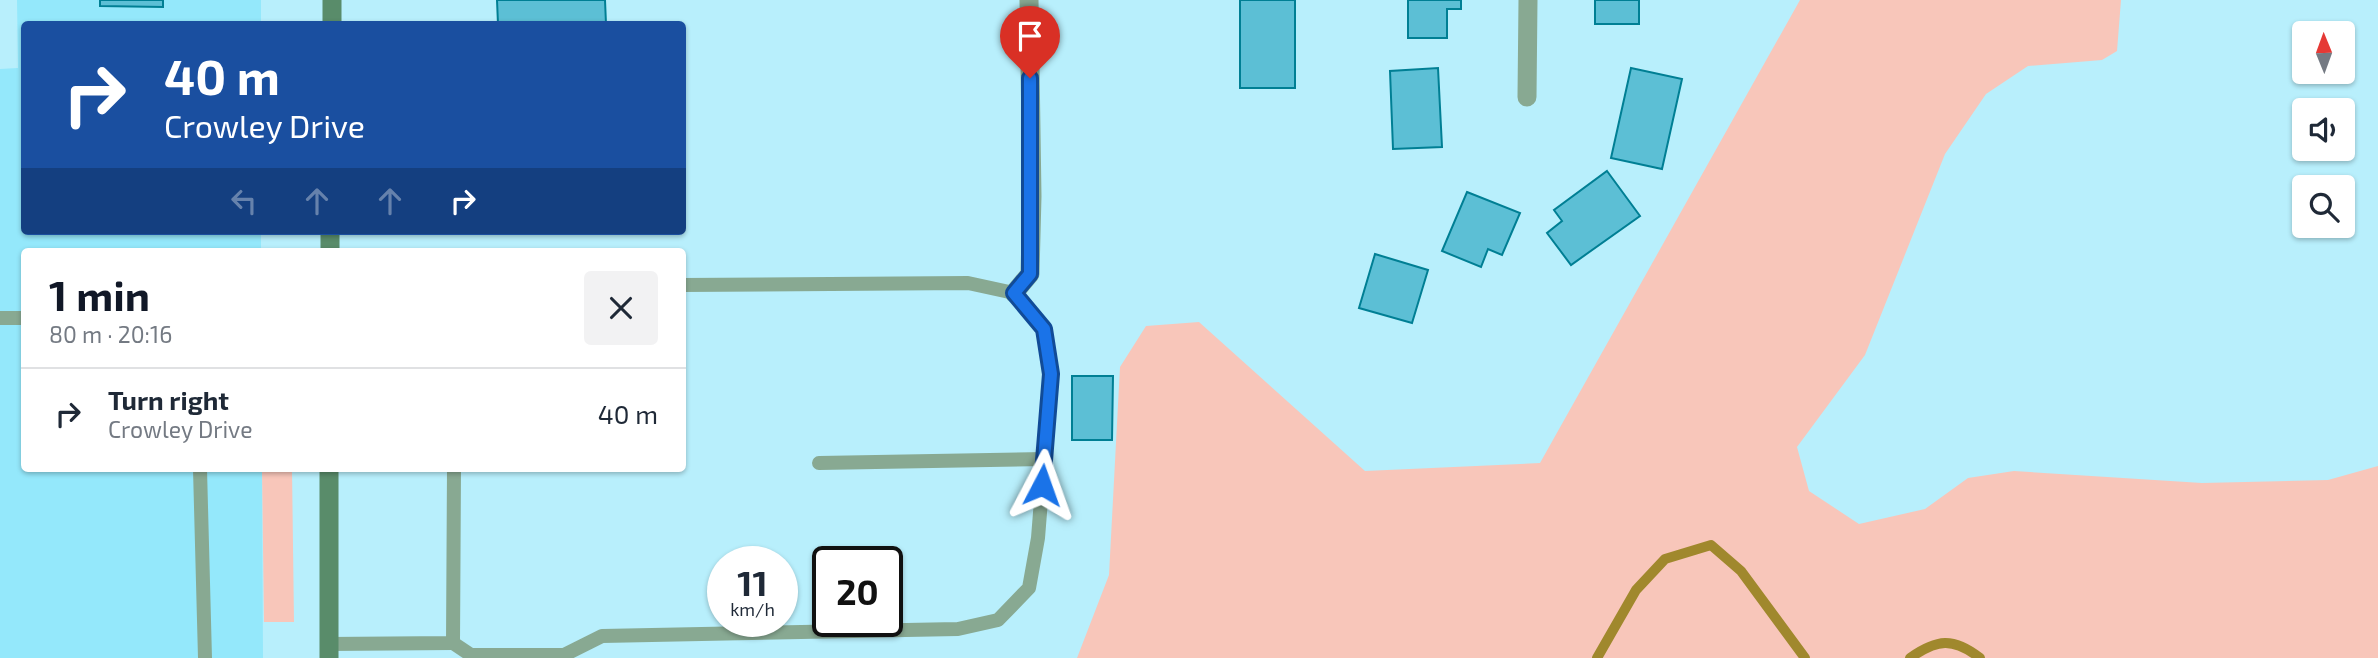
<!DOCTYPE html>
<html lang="en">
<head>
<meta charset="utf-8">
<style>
	:root { --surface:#fff; --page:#f2f2f3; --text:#1f2937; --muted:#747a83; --line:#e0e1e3; --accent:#111827 }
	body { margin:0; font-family:"Exo 2",sans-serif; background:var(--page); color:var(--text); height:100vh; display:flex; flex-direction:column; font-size:26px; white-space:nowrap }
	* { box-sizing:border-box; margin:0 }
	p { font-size:23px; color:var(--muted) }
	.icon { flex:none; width:38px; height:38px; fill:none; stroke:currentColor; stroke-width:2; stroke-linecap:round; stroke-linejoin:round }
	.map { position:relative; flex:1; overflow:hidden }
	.sheet { position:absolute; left:21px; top:248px; width:665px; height:224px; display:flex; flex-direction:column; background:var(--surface); border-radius:7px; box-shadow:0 2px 5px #0004 }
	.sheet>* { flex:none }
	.guide { position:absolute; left:21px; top:21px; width:665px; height:214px; border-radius:7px; box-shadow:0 2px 5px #0004; background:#1a4fa0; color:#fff; overflow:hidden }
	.needle { width:46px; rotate:359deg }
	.buttons { position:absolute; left:2292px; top:21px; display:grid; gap:14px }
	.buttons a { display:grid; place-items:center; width:63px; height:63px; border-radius:7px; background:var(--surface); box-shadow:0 2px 5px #0004; font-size:35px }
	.speed { position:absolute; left:707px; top:546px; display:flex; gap:14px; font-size:35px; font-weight:700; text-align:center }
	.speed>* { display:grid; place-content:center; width:91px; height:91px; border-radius:50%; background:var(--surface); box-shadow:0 2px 5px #0004; line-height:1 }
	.speed small { font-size:18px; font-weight:400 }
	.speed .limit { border:4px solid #111; border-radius:10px; background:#fff; color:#111 }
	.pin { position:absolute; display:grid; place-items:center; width:60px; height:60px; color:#fff; margin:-72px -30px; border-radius:50% 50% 50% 0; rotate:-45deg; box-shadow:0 0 7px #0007 }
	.pin .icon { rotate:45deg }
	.me { position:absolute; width:77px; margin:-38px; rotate:4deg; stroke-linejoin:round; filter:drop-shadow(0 0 5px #0008) }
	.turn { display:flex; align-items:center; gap:24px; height:147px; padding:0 28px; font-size:32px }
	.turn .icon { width:91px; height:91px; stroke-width:2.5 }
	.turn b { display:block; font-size:49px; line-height:60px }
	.lanes { display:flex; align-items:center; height:66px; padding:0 28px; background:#0003; justify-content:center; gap:35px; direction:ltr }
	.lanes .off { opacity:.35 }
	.round { display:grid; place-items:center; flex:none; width:74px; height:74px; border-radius:7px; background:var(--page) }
	.headline { display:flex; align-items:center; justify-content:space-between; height:119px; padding:0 28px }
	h1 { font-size:42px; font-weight:700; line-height:52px; color:var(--accent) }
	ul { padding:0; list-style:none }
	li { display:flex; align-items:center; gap:21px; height:91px; padding:0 28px; border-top:2px solid var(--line) }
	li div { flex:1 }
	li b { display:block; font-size:26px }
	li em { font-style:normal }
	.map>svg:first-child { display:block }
</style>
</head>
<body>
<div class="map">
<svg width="2378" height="658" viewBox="0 0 2378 658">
	<rect width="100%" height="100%" fill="#b8effc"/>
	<polygon fill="#94e8fb" points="17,0 261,0 261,24 24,24 24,231 261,231 261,252 24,252 24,469 262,469 263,658 0,658 0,69 18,68"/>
	<g fill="#f8c6ba">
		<polygon points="1800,0 2121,0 2117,51 2102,60 2028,66 1986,94 1945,154 1865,355 1797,447 1809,491 1859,524 1925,509 1968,478 2014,471 2202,483 2328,480 2378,466 2378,658 1077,658 1109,575 1120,367 1146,326 1199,322 1365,471 1540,463"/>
		<polygon points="262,469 292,469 294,622 264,622"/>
	</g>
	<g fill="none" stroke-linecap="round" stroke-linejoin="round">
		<g stroke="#a0882d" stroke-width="10">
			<polyline points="1597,658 1636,590 1665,559 1711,545 1741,571 1805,658"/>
			<path d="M1910 658C1937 639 1953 637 1980 658"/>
		</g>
	</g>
	<g fill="#5cbfd5" stroke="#007f94" stroke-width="2">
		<polygon points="100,0 163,0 163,7 100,6"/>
		<polygon points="497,0 605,0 606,24 498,24"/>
		<rect x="1240" y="0" width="55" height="88"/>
		<polygon points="1408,0 1461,0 1461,9 1447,9 1447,38 1408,38"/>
		<rect x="1595" y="0" width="44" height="24"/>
		<polygon points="1438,68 1442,147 1393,149 1390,71"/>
		<polygon points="1631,68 1682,79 1662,169 1611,158"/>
		<polygon points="1607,171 1640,216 1571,265 1547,233 1562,221 1554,210"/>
		<polygon points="1467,192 1520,213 1502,255 1488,249 1481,267 1442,251"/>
		<polygon points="1375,254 1428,270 1412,323 1359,308"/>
		<polygon points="1072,376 1113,376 1112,440 1072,440"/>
	</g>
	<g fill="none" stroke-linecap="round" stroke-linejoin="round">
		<g stroke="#88a992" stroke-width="14">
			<polyline points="0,318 24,318"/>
			<polyline points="819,463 1045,459"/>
			<polyline points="200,469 205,658"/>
			<polyline points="453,643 471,655 564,655 602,636 958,629 998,620 1029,588 1038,538 1051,374 1044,329 1014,293 968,283 682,285"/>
			<polyline points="328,644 453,643 454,469"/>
		</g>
		<g stroke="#88a992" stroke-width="19">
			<polyline points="1527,97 1528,0"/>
			<polyline points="1014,293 1030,274 1032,196 1029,0"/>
		</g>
		<g stroke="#598c6a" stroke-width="19">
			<polyline points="332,24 332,0"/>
			<polyline points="330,252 330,231"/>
			<polyline points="329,658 329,469"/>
		</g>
	</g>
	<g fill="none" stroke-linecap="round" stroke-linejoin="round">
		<g stroke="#114b97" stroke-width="18">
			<polyline id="route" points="1030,78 1030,274 1014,293 1044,329 1051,374 1042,485"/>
		</g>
		<use href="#route" stroke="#1a73e8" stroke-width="12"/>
	</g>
</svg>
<div class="buttons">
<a><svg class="needle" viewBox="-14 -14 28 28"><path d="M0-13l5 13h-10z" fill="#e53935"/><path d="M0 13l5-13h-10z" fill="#747a83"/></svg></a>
<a><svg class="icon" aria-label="sound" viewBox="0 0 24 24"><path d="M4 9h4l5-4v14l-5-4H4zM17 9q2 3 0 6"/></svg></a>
<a><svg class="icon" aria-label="search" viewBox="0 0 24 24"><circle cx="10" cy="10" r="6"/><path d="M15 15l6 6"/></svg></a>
</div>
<div class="speed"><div>11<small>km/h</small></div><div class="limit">20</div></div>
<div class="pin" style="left:1030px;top:78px;background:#d93025"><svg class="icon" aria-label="arrive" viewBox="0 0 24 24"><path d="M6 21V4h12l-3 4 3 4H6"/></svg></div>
<svg class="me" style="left:1042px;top:485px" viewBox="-20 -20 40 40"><path d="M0-17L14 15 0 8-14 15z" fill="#1a73e8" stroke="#fff" stroke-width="4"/></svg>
<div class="guide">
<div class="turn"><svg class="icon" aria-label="right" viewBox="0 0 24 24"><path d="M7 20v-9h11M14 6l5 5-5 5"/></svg><div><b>40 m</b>Crowley Drive</div></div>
<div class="lanes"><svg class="icon off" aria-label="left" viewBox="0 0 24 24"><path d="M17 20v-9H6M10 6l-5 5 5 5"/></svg><svg class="icon off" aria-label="ahead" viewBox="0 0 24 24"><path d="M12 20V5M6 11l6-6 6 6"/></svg><svg class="icon off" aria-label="ahead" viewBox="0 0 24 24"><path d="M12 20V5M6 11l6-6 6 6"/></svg><svg class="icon" aria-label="right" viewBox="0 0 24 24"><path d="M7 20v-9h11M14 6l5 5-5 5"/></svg></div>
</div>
<section class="sheet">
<div class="headline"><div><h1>1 min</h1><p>80 m · 20:16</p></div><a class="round"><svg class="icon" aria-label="close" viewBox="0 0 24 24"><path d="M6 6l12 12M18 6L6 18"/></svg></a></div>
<ul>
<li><svg class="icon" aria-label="right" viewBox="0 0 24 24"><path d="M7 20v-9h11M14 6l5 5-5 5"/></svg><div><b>Turn right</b><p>Crowley Drive</p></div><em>40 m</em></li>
</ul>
</section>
</div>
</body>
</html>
